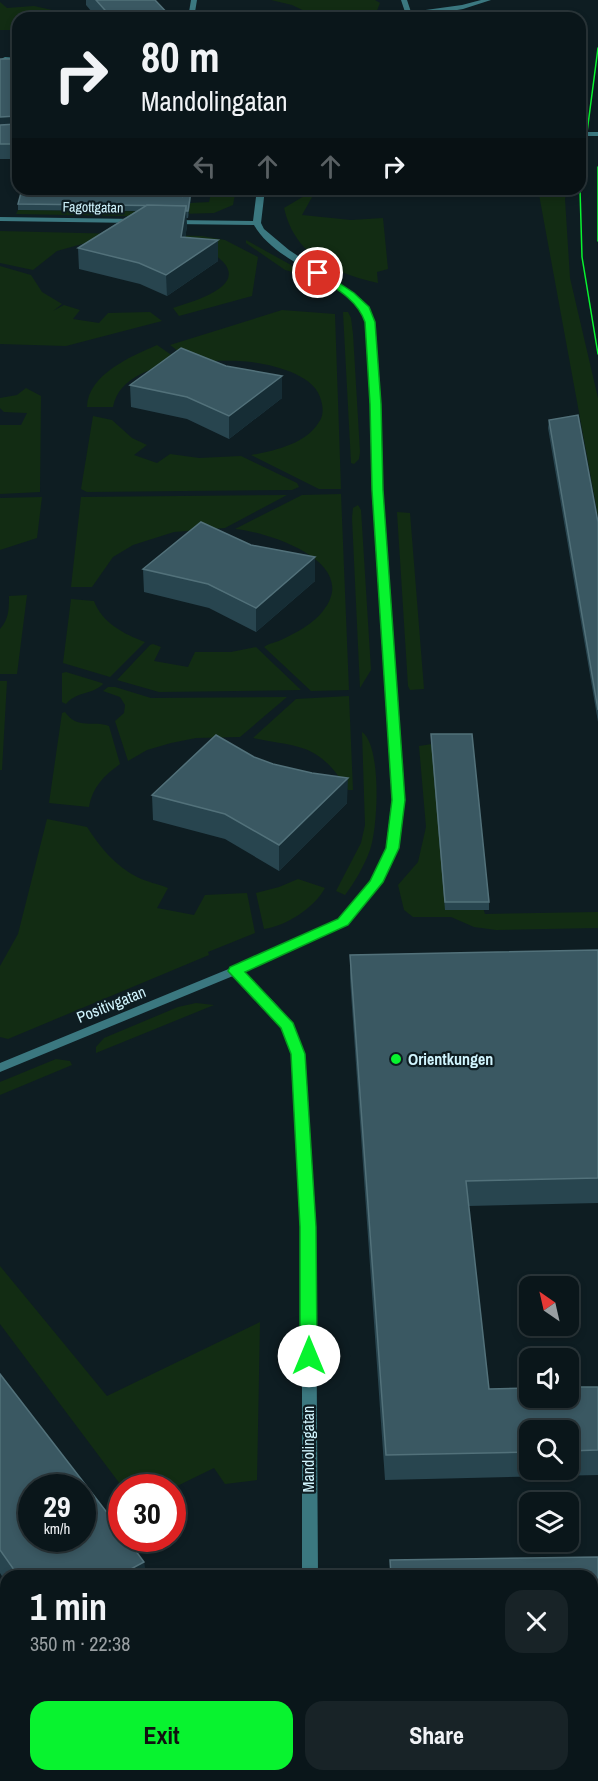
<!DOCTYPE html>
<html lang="en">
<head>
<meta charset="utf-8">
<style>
	:root { --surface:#0a161a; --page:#182327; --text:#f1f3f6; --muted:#999fa2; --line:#2a3539; --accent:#08f32f }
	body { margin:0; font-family:"Archivo Narrow",sans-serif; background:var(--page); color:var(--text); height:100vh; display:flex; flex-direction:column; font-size:22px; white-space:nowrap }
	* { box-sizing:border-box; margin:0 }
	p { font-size:20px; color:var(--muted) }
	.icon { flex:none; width:33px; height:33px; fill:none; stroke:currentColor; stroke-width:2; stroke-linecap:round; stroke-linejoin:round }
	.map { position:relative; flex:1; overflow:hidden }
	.details { position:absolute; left:0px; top:1570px; width:598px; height:212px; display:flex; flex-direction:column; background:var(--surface); border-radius:18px 18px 0 0; box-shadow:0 3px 9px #0003,0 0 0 2px var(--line) }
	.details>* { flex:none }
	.banner { position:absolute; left:12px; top:12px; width:574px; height:183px; border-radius:18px; box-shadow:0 3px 9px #0003,0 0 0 2px var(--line); background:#0a161a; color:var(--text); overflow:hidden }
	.needle { width:39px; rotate:326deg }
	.buttons { position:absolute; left:519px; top:1276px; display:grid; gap:12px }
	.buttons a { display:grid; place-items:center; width:60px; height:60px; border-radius:12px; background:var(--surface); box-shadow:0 3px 9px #0003,0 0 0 2px var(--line); font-size:30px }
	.speed { position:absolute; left:18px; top:1474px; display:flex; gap:12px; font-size:30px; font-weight:700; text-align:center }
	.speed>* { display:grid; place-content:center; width:78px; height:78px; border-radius:50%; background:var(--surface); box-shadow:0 3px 9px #0003,0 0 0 2px var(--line); line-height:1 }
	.speed small { font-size:15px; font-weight:400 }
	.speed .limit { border:9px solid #d22; background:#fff; color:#111 }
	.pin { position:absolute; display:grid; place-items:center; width:51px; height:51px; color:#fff; margin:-26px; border:3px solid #fff; border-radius:50%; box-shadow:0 2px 6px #0007 }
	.me { position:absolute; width:66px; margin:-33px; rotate:0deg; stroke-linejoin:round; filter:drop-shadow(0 0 4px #0008) }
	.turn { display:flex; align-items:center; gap:21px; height:126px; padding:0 30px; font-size:27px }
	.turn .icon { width:78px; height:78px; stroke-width:2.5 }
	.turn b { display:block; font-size:42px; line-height:51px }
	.lanes { display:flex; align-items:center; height:57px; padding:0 30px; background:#0003; justify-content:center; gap:30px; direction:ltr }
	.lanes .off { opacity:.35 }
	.round { display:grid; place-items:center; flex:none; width:63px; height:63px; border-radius:18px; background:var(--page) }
	.summary { display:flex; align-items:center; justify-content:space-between; height:102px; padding:0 30px }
	h1 { font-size:36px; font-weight:700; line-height:45px }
	.primary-button { display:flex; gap:12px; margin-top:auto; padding:12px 30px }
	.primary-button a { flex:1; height:69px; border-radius:18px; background:var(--accent); color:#111; font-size:24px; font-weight:700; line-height:69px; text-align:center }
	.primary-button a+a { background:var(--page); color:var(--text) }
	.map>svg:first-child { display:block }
</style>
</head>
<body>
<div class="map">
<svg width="598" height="1781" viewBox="0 0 598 1781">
	<rect width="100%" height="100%" fill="#0e1d22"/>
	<g fill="#122c13">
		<polygon points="271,0 375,0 380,3 374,18 319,18 292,5"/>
		<polygon points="0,2 7,8 34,6 52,10 58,18 18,18 18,30 0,30"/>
		<polygon points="212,189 236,189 233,205 214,213 179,214 178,217 16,214 18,210 188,212 190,203 209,202"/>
		<path d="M316 189H347L316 190 302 215 351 220 383 218 388 269 377 272 378 283C334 273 295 256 284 208Z"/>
		<polygon points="538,189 568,189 565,199 570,278 598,398 598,516"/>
		<path d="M0 231 202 236 225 240 258 257 252 296 179 316 173 308C198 300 258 283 212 253L100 239 57 251 33 270 0 263Z"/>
		<polygon points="246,240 291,265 296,273 285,270 246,243"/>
		<polygon points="0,266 31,275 42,292 62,304 53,311 64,305 80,310 73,319 99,323 108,313 150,312 162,321 66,346 0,344"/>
		<path d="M282 310 335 314 341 489H319L251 455C274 451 306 444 319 422 324 415 323 407 321 400 315 372 264 362 239 361 224 360 208 362 193 360 185 358 176 349 170 345Z"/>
		<polygon points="343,312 348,312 351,318 353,334 360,452 359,459 354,464 351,463"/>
		<path d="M157 345 180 361C154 368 119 376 113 407H87C88 374 132 356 157 345Z"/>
		<polygon points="26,388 41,396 40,492 0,494 0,425 21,425 27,413 4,412 0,408 0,398 17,395"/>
		<polygon points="93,416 112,420 132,438 147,445 134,455 157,463 170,454 199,458 241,456 297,483 299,487 292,490 87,492 81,489"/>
		<path d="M341 494 349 690 311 691 264 647C269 643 275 643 281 640 296 633 313 624 323 611 362 562 268 532 235 529L302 495Z"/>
		<polygon points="287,495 225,528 174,532 133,545 113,557 92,587 71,587 81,497"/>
		<polygon points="42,497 37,538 0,550 0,498"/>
		<polygon points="358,505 361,510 371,670 360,688 352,518 353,508"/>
		<polygon points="397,512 410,513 424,689 410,690 408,686"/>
		<path d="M27 595 17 674H0V629C9 619 9 609 9 596Z"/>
		<path d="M71 599 94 601C102 623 124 634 145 642L110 677 63 663Z"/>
		<polygon points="153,644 161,647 154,661 188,667 195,652 231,652 256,647 301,690 159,692 117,680 150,645"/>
		<path d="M66 672 102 683 103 684C92 695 77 691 66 704L62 702V673Z"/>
		<polygon points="0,681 7,681 2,770 0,770"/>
		<polygon points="108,687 115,687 151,698 287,697 240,737 196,738 171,743 147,750 128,761 115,721 124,713 125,705 120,697 103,691"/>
		<path d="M349 696 353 790H348C318 743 303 748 253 738L296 699Z"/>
		<path d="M65 712C77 730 94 720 109 726L120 764C104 776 93 786 89 807L49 803 62 713Z"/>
		<path d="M362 732C382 746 378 828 370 850 364 866 355 882 345 895L336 891 361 843 365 825Z"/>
		<polygon points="432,744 485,914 598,912 598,928 496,930 474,927 451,917 413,917 404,910 398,885 418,862 426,827 419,746"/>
		<path d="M47 819 87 827C100 847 115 866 137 877 147 882 158 884 168 888L157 908 194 915 205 895 247 893 255 933 208 952 209 955 8 1039 0 1037V966L18 934Z"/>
		<path d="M298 879 325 888C314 908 286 926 264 929L256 893 279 887Z"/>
		<polygon points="196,1003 214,1005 96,1053 96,1047 104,1038 178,1007"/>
		<polygon points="56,1059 70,1061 72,1065 0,1095 0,1082"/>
		<polygon points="0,1266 107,1396 260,1322 257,1480 225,1484 214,1468 173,1488 123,1488 0,1324"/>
		<polygon points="6,1724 6,1776 19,1776 10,1781 0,1781 0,1727"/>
		<polygon points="152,1776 216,1776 216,1781 144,1781"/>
	</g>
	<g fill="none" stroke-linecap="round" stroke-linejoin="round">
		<g fill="#3b7880" fill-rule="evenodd">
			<polygon points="191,0 197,0 194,18 188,18"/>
			<polygon points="401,0 407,0 411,12 462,5 481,0 491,0 463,9 410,18 404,18 405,12"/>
			<polygon points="5,57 18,58 18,62 3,60 1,59"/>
			<rect x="580" y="132" width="18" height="4"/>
			<path d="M257 189H265L261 223 264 229 289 250 354 293 368 307 374 322 380 404 382 490 404 799 398 848 382 882 347 925 243 972 273 1001 293 1023 304 1054 316 1263 318 1576H302V1263L292 1054 282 1027 233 976 0 1072V1063L231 968 339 919 371 881 386 848 392 799 372 490 370 404 366 322C349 279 277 266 254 225L172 224 168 222 172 220 253 221Z"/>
			<polygon points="0,217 136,219 140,221 136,223 0,221"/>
			<rect x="308" y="1776" width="18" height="5"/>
		</g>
		<g stroke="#08f32f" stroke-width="1.5">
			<polyline points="598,167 598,241"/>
			<polyline points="580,186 598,48"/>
			<polyline points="580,189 582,257 598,354"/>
		</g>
	</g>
	<g fill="#28454f" fill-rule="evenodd">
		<polygon points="86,0 155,0 172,18 97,18 86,5"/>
		<polygon points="0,59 18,59 18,144 13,159 0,159"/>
		<polygon points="191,191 191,198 188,218 186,218 187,226 185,238 218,261 167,296 140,284 79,269 78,248 136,211 18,210 18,204 185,195"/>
		<polygon points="130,385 282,398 229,439 187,419 131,407"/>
		<polygon points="549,420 598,522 598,722 548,428"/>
		<polygon points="143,569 315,581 256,632 209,608 144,592"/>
		<polygon points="431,734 489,902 489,910 445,910 431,742"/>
		<polygon points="254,757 347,803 279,871 225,839 153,820 152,795"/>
		<path d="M598 950V1203L468 1206 489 1389 598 1387V1475L385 1480 350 979V955ZM530 1431H568V1470H530Z"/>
		<polygon points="0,1374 144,1562 145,1576 6,1576 6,1666 0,1669 0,1583 5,1581 0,1573"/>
		<polygon points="598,1557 598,1672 592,1672 592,1576 390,1576 390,1560"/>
	</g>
	<g fill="#162d35">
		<polygon points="17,116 18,127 18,126 18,144 13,159 11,144 0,132 0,117"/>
		<polygon points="191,191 191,198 188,218 188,211"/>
		<polygon points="186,206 187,226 182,258 181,237"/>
		<polygon points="218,240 218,261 167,296 166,275"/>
		<polygon points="282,376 282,398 229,439 229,416"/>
		<polygon points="315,557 315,581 256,632 256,608"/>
		<polygon points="348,778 347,803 279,871 279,845"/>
		<polygon points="144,1562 145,1576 118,1576"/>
		<polygon points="6,1637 6,1666 0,1669 0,1640"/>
		<polygon points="107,1776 136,1776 127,1781 99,1781"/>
	</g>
	<g fill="#3a5862" stroke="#52717a" stroke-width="1.5" fill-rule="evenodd">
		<polygon points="96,0 155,0 172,18 112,18"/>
		<polygon points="0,59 18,59 18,119 17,116 0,117"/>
		<polygon points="18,123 18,126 11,144 0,144 0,125 17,124"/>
		<polygon points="22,189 184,189 183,196 191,191 188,211 186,211 186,206 18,204"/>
		<polygon points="147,205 186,206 181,237 218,240 166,275 139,263 78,248"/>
		<polygon points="181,348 226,366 282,376 229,416 187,397 130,385"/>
		<polygon points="578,415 598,522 598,710 549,420"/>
		<polygon points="201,522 251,545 315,557 256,608 208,584 143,569"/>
		<polygon points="431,734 472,734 489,902 445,902"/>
		<polygon points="216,735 254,757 273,764 312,773 348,778 279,845 225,814 152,795"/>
		<polygon points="598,950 598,1178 466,1181 489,1389 530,1388 530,1398 568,1398 568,1387 598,1387 598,1450 568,1451 568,1431 530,1431 530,1452 386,1455 350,955"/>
		<path d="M0 1374 122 1532V1539H127L144 1562 118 1576H13L17 1574 0 1550ZM32 1488H82V1539H32Z"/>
		<polygon points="598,1557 598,1646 592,1646 592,1576 391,1576 390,1560"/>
		<polygon points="6,1580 6,1637 0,1640 0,1583"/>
		<polygon points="11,1776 107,1776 99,1781 2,1781"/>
		<rect x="401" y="1776" width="111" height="5"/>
	</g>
	<path fill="#08f32f" stroke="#059e1f" stroke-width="1.5" d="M315 271H321L354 293 369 307 375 322 381 404 383 490 405 800 399 848 383 882 348 925 245 972 293 1023 305 1054 316 1227 317 1356 315 1360 309 1362 303 1360 300 1356V1227L291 1054 281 1028 228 971 230 967 338 919 370 881 386 848 392 800 372 490 370 404 365 322C357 299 335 288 315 275Z"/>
	<circle fill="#08f32f" stroke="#0e1d22" stroke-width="2" cx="396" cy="1059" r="6"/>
	<g text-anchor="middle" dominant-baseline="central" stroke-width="4.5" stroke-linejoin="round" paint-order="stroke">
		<g font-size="14" fill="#d1f5fe" stroke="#0e1d22">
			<text transform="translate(93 207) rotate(1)">Fagottgatan</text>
		</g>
		<g font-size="16" fill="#d1f5fe" stroke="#0e1d22">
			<text transform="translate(111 1004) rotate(-22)">Positivgatan</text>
			<text transform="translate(308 1449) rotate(-90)">Mandolingatan</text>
		</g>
		<g font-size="16" font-weight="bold" fill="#d1f5fe" stroke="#0e1d22" text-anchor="start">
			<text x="408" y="1059">Orientkungen</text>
		</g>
	</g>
</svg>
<div class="buttons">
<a><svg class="needle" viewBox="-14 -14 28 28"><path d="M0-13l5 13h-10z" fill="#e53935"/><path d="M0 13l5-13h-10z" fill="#999fa2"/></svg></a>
<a><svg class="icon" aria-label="sound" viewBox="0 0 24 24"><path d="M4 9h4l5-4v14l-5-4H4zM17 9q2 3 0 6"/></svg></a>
<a><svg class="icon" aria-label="search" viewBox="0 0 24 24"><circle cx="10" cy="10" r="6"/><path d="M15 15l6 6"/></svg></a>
<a><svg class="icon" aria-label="layers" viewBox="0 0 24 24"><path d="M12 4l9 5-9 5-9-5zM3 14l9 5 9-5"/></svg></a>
</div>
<div class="speed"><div>29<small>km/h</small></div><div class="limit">30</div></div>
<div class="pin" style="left:318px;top:273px;background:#d93025"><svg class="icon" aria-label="arrive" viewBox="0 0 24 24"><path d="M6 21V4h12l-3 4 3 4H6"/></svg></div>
<svg class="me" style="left:309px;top:1356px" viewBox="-20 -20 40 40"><circle r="19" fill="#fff"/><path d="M0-13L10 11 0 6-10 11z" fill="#08f32f"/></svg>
<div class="banner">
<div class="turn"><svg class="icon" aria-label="right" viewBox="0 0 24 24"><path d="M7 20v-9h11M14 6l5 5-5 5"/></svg><div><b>80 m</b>Mandolingatan</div></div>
<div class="lanes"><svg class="icon off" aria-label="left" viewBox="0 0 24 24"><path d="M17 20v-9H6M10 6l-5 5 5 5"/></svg><svg class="icon off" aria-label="ahead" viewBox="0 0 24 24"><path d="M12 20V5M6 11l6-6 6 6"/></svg><svg class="icon off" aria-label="ahead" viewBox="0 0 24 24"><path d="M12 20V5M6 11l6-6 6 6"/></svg><svg class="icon" aria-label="right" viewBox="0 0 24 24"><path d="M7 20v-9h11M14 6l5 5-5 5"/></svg></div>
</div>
<section class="details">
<div class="summary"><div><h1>1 min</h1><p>350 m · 22:38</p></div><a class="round"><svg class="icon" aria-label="close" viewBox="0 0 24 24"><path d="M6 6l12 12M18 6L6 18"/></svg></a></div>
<div class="primary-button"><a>Exit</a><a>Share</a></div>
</section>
</div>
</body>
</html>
